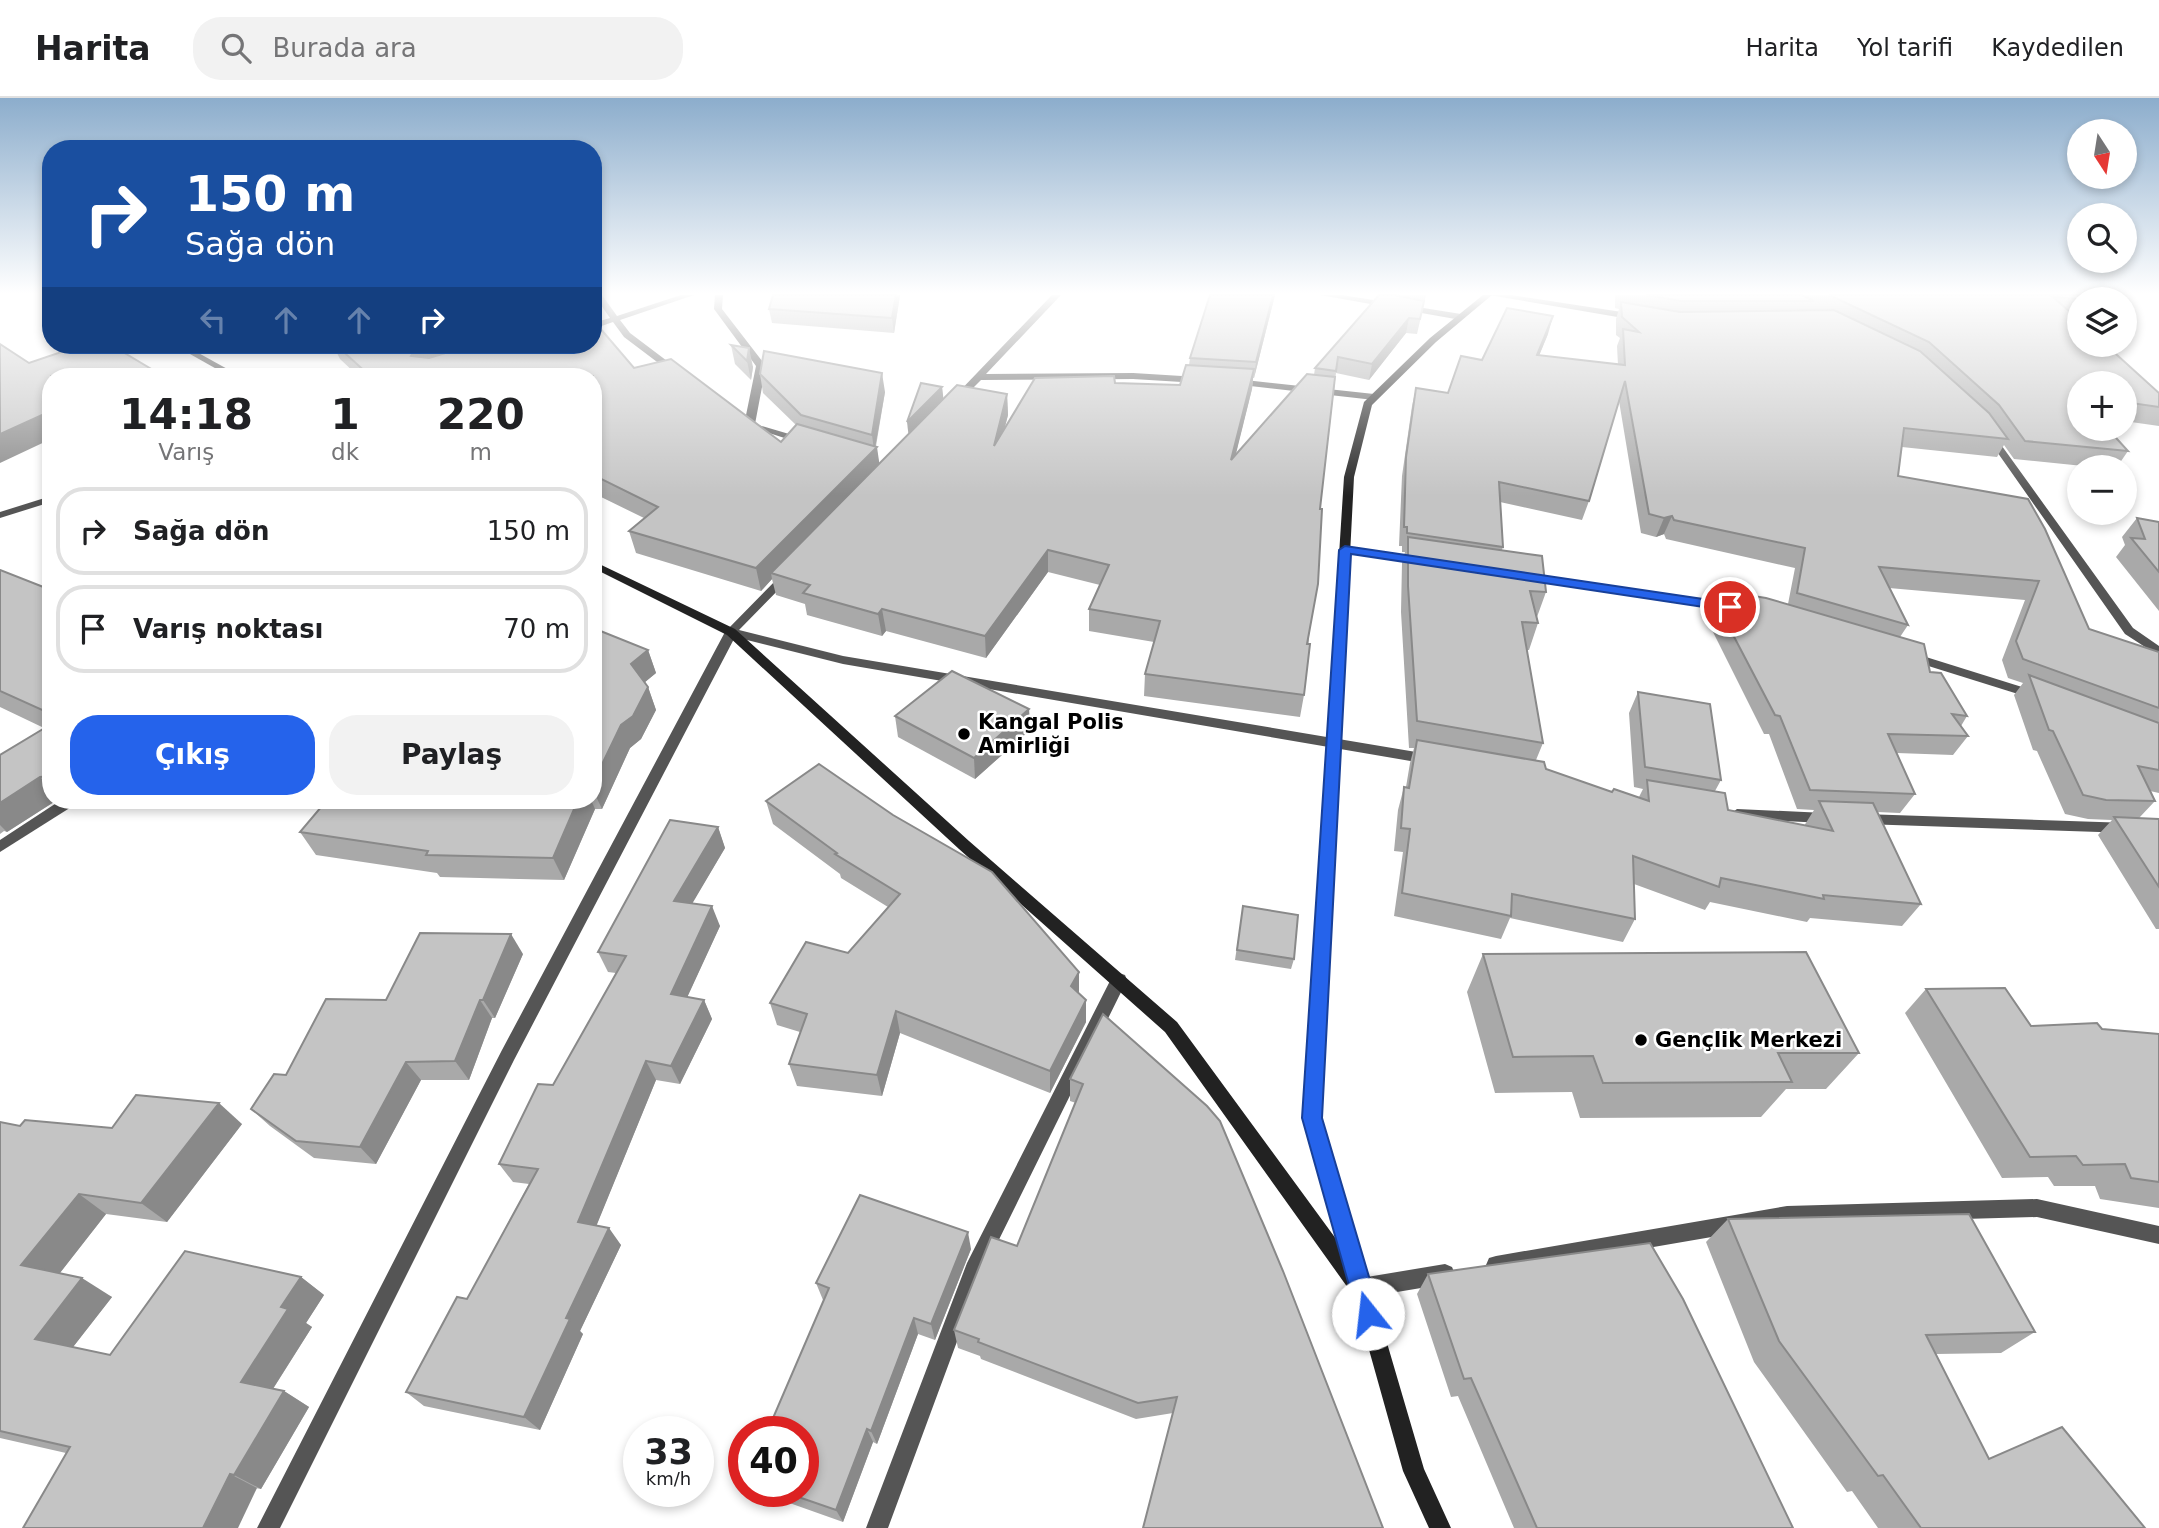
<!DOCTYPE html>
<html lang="tr">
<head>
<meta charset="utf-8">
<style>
	:root { --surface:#fff; --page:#f2f2f2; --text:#202124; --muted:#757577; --line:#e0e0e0; --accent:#2563eb }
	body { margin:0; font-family:"DejaVu Sans",sans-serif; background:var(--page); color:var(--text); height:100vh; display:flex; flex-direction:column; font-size:26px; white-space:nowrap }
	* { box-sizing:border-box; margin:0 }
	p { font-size:23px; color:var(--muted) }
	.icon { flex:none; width:38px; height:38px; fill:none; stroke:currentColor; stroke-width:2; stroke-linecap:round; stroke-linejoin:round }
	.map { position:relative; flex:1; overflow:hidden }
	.drawer { position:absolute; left:42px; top:270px; width:560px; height:441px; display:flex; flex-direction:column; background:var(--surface); border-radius:28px; box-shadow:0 4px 10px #0003 }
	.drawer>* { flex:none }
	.top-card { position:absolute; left:42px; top:42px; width:560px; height:214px; border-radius:28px; box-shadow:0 4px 10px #0003; background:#1a4fa0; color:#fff; overflow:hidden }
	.needle { width:46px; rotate:168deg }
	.fabs { position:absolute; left:2067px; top:21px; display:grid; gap:14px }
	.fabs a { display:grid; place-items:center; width:70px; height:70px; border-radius:50%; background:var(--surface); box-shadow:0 4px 10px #0003; font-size:35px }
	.speed { position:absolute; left:623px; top:1318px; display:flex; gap:14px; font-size:35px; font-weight:700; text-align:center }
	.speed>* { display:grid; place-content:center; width:91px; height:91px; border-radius:50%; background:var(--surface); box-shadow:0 4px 10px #0003; line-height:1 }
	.speed small { font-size:18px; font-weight:400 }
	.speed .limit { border:10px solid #d22; background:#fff; color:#111 }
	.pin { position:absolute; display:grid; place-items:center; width:60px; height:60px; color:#fff; margin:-30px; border:4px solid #fff; border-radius:50%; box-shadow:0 2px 7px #0007 }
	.me { position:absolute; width:77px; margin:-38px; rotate:344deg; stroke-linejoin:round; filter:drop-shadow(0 0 5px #0008) }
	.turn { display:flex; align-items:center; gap:24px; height:147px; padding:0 28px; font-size:32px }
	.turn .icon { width:91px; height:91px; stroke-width:2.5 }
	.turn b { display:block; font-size:49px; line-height:60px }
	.lanes { display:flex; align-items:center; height:66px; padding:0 28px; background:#0003; justify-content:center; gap:35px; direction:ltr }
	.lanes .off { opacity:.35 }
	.eta { display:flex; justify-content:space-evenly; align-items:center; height:119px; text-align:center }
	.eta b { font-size:42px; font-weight:600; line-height:49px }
	.action { display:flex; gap:14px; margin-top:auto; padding:14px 28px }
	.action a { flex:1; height:80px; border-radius:28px; background:var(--accent); color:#fff; font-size:28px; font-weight:600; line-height:80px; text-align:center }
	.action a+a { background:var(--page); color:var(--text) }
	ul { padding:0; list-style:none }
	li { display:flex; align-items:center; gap:21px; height:88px; margin:0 14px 10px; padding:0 14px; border:4px solid var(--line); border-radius:28px }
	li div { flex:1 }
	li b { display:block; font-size:26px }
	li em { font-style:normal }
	header { display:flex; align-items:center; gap:42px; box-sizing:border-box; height:98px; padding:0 35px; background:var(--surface); border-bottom:2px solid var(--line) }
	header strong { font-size:33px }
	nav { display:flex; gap:38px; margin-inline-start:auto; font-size:24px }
	.search { width:490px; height:63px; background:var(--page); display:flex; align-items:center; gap:18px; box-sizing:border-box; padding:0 24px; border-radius:28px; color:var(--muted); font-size:26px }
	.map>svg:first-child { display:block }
</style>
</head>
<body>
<header>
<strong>Harita</strong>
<div class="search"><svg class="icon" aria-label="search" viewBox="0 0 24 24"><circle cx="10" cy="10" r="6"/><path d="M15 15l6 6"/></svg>Burada ara</div>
<nav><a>Harita</a><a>Yol tarifi</a><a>Kaydedilen</a></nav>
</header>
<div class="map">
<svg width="2159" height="1430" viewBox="0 0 2159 1430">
	<rect width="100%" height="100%" fill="#fff"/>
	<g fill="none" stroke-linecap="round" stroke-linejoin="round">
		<g fill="#555" fill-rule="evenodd">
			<polygon points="594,197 602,197 617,218 681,197 694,197 620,222 630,235 679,272 679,276 673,276 624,239 613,224 593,231 593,225 610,220"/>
			<polygon points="715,197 723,197 722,211 766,268 755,326 806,341 806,345 800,345 744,327 756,268 714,211"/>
			<polygon points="1052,197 1061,197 986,276 1133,275 1198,279 1203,282 1198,285 1133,281 981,282 959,304 953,304 953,300"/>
			<polygon points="1320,197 1342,197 1461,216 1465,219 1461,222"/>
			<polygon points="1489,197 1511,197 1635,216 1639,219 1635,222"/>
			<polygon points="1236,281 1374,296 1379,299 1374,302 1233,286 1233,282"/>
			<polygon points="1988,337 1994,337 2133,530 2159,548 2159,558 2125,536 1988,341"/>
			<polygon points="51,398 51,404 0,420 0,414"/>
			<polygon points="1345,448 1420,460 1426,463 1420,466 1341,453 1339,451"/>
			<polygon points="786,475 792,478 790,480 739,532 843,558 1428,656 1435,661 1428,666 843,566 735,539 514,962 280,1430 257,1430 502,952 725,534 782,476"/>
			<polygon points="1527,476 1721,504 1727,508 1721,512 1523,481 1521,479"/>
			<polygon points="1910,554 2038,594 2040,597 2034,601 1906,561 1904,558"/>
			<polygon points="61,702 78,702 76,706 0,754 0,742"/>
			<polygon points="1737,711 1825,715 1832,720 1825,725 1737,721 1730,716"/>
			<polygon points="1863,716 2159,726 2159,736 1863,726 1856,721"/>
			<polygon points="1119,875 1125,877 1127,882 982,1176 888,1430 866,1430 967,1165 1113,877"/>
			<polygon points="2037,1101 2159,1128 2159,1146 2037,1119 1787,1126 1496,1176 1489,1174 1486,1167 1489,1160 1496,1158 1787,1108"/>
			<polygon points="1445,1166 1452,1169 1455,1176 1452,1183 1445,1186 1361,1200 1354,1197 1351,1190 1354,1183 1361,1180"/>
		</g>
		<g fill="#222" fill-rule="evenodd">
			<polygon points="1483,197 1492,197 1436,244 1372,307 1354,379 1321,1020 1424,1371 1451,1430 1429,1430 1403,1373 1352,1191 1348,1190 1165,934 959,751 727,537 593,470 593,463 735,531 969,743 1177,924 1339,1145 1303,1020 1344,379 1364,304 1430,240"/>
			<polygon points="174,247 184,247 240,278 229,278"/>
		</g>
	</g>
	<g fill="#a9a9a9" fill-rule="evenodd">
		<polygon points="773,197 900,197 894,235 772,225 769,211"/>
		<polygon points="1275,197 1254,280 1253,280 1252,291 1235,358 1314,277 1315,270 1379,197 1426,197 1417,236 1406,235 1369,282 1336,275 1320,411 1304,597 1300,619 1144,598 1145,576 1154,544 1089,533 1089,511 1100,487 1048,474 986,560 886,533 882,538 807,517 805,506 776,497 772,481 761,493 636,455 629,433 644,420 599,398 593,401 593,278 358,278 340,261 333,247 593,247 634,270 781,344 796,327 763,295 760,276 885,294 876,348 879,366 909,336 942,289 943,301 1007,296 1008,317 1004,331 1115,285 1180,287 1189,267 1190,260"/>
		<path d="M1615 197H2079L2070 214 2159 295V328L2124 323V285H2079V331L2128 353 2117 369H2093L2014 361 2004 347 1997 359 1902 349 1898 378 2028 401 2089 531 2159 554V695L2150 693 2155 703 2139 720 2159 721V831H2156L2098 737 2112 722 2088 721 2065 716 2037 653 2033 652 2014 597 2023 585 2008 580 2002 562 2025 502 1889 490 1908 527 1900 539 1967 618 1961 628 1968 638 1953 657 1897 655 1915 696 1900 715 1877 714 1921 806 1902 828 1810 820 1807 824 1710 804 1705 812 1634 786 1635 821 1623 844 1510 820 1501 841 1394 818 1403 754 1394 753 1398 712 1404 689H1406L1410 665 1414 650H1409L1401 514 1402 465 1405 454H1402V448H1399L1402 378 1412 308 1416 290 1448 295 1482 262 1548 236 1539 257 1618 267 1617 248 1620 240 1616 237V221L1619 211 1615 210ZM1619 303 1641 435 1656 439 1664 436 1666 441 1795 470 1788 506 1709 491 1701 510 1764 636H1769L1797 711 1814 712 1804 728 1728 712 1715 693 1721 682 1638 594 1629 615 1634 689 1643 691 1639 699 1612 694 1546 671 1536 662 1543 645 1526 552H1529L1538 525 1537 519 1546 494 1502 452 1503 449 1500 404 1582 422 1589 403Z"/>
		<polygon points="731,247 753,269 751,282 735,266"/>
		<polygon points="2137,420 2159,424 2159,513 2116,459 2125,447 2122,439"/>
		<polygon points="0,472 51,492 51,702 57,702 7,734 4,733 0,736 0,657 44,630 0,609"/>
		<polygon points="593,530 648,552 656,575 645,584 648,589 656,612 641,641 630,650 602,711 595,711 564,782 440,779 437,775 316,757 300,734 327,702 593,702"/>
		<polygon points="1029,611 1030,632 975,681 898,639 895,618"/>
		<polygon points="766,703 1079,874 1079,895 1086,902 1086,924 1050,995 900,935 882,998 797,988 789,966 800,934 777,927 770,905 848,855 888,809 841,780 840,776 773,726"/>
		<polygon points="718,729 725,750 692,805 720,828 687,899 704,902 712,921 680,986 656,982 596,1128 621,1147 580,1233 583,1236 540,1332 424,1308 406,1294 467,1201 529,1086 513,1084 499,1066 553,987 616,875 608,874 598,854"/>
		<polygon points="1243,808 1294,861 1291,871 1235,862"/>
		<polygon points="523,856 495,920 492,920 469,982 421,982 376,1066 314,1060 270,1028 251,1011 286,977 386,902"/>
		<polygon points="1483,856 1859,955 1826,991 1786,991 1761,1019 1580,1020 1572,994 1495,995 1467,894"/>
		<polygon points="1926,891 2031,928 2159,936 2159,1110 2100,1101 2095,1088 2054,1088 2048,1079 2002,1080 1905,915"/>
		<polygon points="1103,916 1283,1173 1173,1315 1136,1321 981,1261 980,1258 958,1250 954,1232 1017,1148 1076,1005 1070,1003 1070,981"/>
		<polygon points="0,1024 20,1028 112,1030 242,1026 167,1124 106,1116 60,1175 112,1199 73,1249 110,1257 301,1179 324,1197 306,1225 312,1229 273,1291 284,1293 309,1309 261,1391 66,1355 0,1340"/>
		<polygon points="1728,1121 2035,1234 2001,1255 1936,1256 1989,1361 2145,1430 1878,1430 1852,1393 1847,1394 1754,1264 1706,1144"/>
		<polygon points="971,1151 935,1242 918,1236 877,1346 873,1344 843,1424 756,1393 803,1393 824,1202 823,1202 816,1185"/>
		<polygon points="1428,1176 1793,1430 1514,1430 1458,1298 1451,1299 1417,1196"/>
	</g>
	<g fill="#898989">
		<polygon points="896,197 900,197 894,235 892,220"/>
		<polygon points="1273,197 1275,197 1254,280 1256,264"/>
		<polygon points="1553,218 1548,236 1532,275 1537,257"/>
		<polygon points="1409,220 1406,235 1369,282 1372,266"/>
		<polygon points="440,247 515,247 420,278 411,258 413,255"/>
		<polygon points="749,250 753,269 751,282 747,263"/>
		<polygon points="1254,271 1252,291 1229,384 1231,362"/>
		<polygon points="882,275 885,294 875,350 877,349 880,370 771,475 772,481 761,493 756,470 874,352 872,337"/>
		<polygon points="942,289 944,305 909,341 907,324"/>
		<polygon points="1007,296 1008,317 995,369 994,348"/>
		<polygon points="51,313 51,341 0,365 0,336"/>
		<polygon points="593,380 599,398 593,401"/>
		<polygon points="1672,418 1664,436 1656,439 1664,420"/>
		<polygon points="1048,452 1048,474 986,560 985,538"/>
		<polygon points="882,511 886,533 882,538 878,516"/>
		<polygon points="648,552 656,575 639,589 631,566"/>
		<polygon points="648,589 656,612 641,641 630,650 602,711 593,692 593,685 621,627"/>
		<polygon points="1029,611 1030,632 975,681 974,660"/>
		<polygon points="40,679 51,690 51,702 57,702 7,734 0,727 0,705"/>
		<polygon points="578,702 591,702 595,711 564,782 553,760"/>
		<polygon points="718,729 725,750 682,823 674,803"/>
		<polygon points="712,808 720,828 680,915 671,896"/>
		<polygon points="511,836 523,856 495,920 483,902"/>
		<polygon points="1079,874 1079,896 1071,888"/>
		<polygon points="480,902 492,920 469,982 455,963"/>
		<polygon points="704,902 712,921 680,986 671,968"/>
		<polygon points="1086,902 1086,924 1050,995 1050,973"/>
		<polygon points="896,913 900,935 882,998 877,977"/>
		<polygon points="646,963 656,982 591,1141 578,1124"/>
		<polygon points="406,964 421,982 376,1066 360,1049"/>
		<polygon points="219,1005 242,1026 167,1124 141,1105"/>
		<polygon points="79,1096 106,1116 52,1185 21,1167"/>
		<polygon points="609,1130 621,1147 580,1233 583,1236 540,1332 524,1319 566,1220"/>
		<polygon points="968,1134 971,1151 935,1242 931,1226"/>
		<polygon points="301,1179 324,1197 306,1225 312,1229 267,1300 241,1284 281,1209"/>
		<polygon points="82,1180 112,1199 66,1258 35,1241"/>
		<polygon points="914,1220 918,1236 877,1346 871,1333"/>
		<polygon points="284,1293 309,1309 261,1391 234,1377"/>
		<polygon points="867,1331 873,1344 843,1424 836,1412"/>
		<polygon points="230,1376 257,1390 238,1430 203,1430"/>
	</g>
	<g fill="#c4c4c4" stroke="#898989" stroke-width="2">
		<polygon points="773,197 896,197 892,220 769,211"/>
		<polygon points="1210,197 1273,197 1256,264 1190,260"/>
		<polygon points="1379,197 1394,197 1424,203 1420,221 1409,220 1372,266 1338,259 1336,273 1315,270"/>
		<polygon points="1646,197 1802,197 1814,203 1681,203"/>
		<polygon points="1829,197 2079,197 2078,201 2053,199 2079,222 2079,247 2106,247 2159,295 2159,309 2124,304 2124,285 2079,285 2079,331 2108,331 2128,353 2025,343 1999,307 1929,244 1844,204"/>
		<polygon points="1621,204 1680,214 1834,212 1920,253 1989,315 2008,341 1904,330 1898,378 2028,401 2045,431 2089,531 2159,554 2159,610 2023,561 2016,543 2039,483 1879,469 1908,527 1797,495 1805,450 1674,422 1672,418 1664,420 1649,416 1625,283 1589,403 1499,384 1503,449 1407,435 1407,429 1404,429 1406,359 1416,290 1448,295 1461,258 1482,262 1507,210 1553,218 1537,257 1625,267 1623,231 1639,234 1622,219"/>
		<polygon points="593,222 634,270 671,261 781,344 797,326 877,349 756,470 629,433 658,409 593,377 593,278 370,278 336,247 440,247 413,255 411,258 429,260 472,247 593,247"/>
		<polygon points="0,246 29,265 82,247 111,247 163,278 51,278 51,313 0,336"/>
		<polygon points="731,247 749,250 747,263"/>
		<polygon points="764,253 882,275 872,337 801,317 760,276"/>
		<polygon points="1186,267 1254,271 1231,362 1307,276 1335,279 1320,411 1322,411 1318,486 1307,546 1310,546 1304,597 1145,576 1160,523 1089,511 1109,467 1048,452 985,538 882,511 878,516 803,495 810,487 771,475 957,287 1007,296 994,348 1035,280 1114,278 1115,285 1180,287"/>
		<polygon points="921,285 942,289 907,324"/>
		<polygon points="2137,420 2159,424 2159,474 2131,440 2145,441"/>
		<polygon points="1408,439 1542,458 1546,494 1530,493 1538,525 1522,524 1543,645 1417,623 1408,488"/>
		<polygon points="0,472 51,492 51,616 0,593"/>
		<polygon points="1709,491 1766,500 1924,546 1930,574 1941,575 1967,618 1952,616 1968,638 1888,636 1915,696 1810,692 1780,618 1775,617"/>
		<polygon points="593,530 648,552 631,566 648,589 633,618 621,627 593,685"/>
		<polygon points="952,573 1029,611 974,660 895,618"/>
		<polygon points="2029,577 2159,625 2159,672 2138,668 2155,703 2106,702 2083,697 2053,633 2049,632"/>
		<polygon points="1638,594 1710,606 1721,682 1645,669"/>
		<polygon points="48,628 51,629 51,678 40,679 0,705 0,657"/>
		<polygon points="1417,642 1544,664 1546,671 1612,694 1614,691 1649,703 1647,682 1725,695 1728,712 1833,733 1819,703 1873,705 1921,806 1823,797 1824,801 1721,780 1719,789 1633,758 1635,821 1512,796 1511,818 1402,795 1410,731 1401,730 1404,689 1409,690"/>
		<polygon points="819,666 893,717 992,774 1079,874 1071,888 1086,902 1050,973 896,913 877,977 789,966 807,916 770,905 806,844 848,855 900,796 835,756 837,755 766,703"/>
		<polygon points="327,702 578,702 553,760 426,757 428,753 300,734"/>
		<polygon points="2114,719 2159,721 2159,789"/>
		<polygon points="670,722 718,729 674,803 712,808 671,896 704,902 671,968 646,963 578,1124 609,1130 566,1220 570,1221 524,1319 406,1294 457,1199 467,1201 538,1071 499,1066 538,986 553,987 626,858 598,854"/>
		<polygon points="1243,808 1298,817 1294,861 1237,852"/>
		<polygon points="420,835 511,836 483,902 480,902 455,963 406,964 360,1049 296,1043 251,1011 274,976 286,977 326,901 386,902"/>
		<polygon points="1806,854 1859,955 1778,955 1792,984 1603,985 1593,958 1513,959 1483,856"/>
		<polygon points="2005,890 2031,928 2097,925 2102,931 2159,936 2159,1084 2131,1080 2125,1066 2083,1067 2076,1058 2030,1059 1926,891"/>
		<polygon points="1103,916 1207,1008 1220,1023 1283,1173 1383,1430 1143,1430 1177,1299 1138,1305 978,1244 979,1241 954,1232 991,1139 1017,1148 1083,986 1070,981"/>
		<polygon points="136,997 219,1005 141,1105 79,1096 21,1167 82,1180 35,1241 110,1257 185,1153 301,1179 281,1209 288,1211 241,1284 284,1293 234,1377 230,1376 203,1430 23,1430 70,1349 0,1333 0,1024 20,1028 25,1022 112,1030"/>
		<polygon points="860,1097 968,1134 931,1226 914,1220 871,1333 867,1331 836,1412 781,1393 803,1393 803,1334 767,1334 829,1190 816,1185"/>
		<polygon points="1969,1116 2035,1234 1926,1237 1989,1361 2062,1329 2145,1430 1921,1430 1883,1377 1878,1378 1779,1243 1728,1121"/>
		<polygon points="1650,1145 1683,1201 1793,1430 1537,1430 1471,1280 1464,1281 1428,1176"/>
	</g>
	<linearGradient id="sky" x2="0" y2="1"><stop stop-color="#8cadcc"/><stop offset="0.49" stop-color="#fff"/><stop offset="1" stop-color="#fff" stop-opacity="0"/></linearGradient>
	<rect width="2159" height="398" fill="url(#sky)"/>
	<polygon fill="#2563eb" stroke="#184099" stroke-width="2" points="1345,448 1730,505 1737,509 1730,513 1351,456 1322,1020 1380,1216 1376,1224 1368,1228 1361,1224 1357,1216 1302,1020 1339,452"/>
	<g fill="#000" stroke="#fff" stroke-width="2.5">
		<circle cx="964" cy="636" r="7"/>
		<circle cx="1641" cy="942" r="7"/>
	</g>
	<g text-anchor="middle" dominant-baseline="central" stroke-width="5" stroke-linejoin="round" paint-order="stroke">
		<g font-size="21" font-weight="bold" fill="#000" stroke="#fff" text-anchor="start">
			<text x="978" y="624">Kangal Polis<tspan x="978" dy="24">Amirliği</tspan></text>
			<text x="1655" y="942">Gençlik Merkezi</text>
		</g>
	</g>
</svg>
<div class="fabs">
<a><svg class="needle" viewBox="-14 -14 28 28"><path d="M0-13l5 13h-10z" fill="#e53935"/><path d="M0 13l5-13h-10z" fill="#757577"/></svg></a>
<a><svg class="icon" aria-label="search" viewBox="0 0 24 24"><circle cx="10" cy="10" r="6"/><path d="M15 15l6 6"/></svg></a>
<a><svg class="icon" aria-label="layers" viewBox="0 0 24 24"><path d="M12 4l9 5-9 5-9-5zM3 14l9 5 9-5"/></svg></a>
<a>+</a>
<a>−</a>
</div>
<div class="speed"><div>33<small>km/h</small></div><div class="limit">40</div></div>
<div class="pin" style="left:1730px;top:509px;background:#d93025"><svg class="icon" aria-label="arrive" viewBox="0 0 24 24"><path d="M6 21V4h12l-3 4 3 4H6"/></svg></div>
<svg class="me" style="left:1368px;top:1216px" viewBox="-20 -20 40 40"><circle r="19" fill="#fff"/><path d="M0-13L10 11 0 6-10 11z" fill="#2563eb"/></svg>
<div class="top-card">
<div class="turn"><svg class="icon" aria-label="right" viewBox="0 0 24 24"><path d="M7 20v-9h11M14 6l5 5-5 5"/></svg><div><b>150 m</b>Sağa dön</div></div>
<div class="lanes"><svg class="icon off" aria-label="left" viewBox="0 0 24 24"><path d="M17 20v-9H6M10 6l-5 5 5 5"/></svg><svg class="icon off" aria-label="ahead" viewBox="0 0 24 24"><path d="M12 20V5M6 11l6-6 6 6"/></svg><svg class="icon off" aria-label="ahead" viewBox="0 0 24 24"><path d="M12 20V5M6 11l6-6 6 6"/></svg><svg class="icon" aria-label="right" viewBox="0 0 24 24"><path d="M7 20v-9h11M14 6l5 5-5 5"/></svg></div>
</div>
<section class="drawer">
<div class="eta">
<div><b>14:18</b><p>Varış</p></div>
<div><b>1</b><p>dk</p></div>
<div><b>220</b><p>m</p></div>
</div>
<ul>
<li><svg class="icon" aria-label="right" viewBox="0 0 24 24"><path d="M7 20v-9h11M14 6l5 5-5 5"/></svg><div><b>Sağa dön</b></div><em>150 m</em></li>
<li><svg class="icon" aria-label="arrive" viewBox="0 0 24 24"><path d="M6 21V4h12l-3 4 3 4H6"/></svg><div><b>Varış noktası</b></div><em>70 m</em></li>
</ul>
<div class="action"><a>Çıkış</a><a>Paylaş</a></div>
</section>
</div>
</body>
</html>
